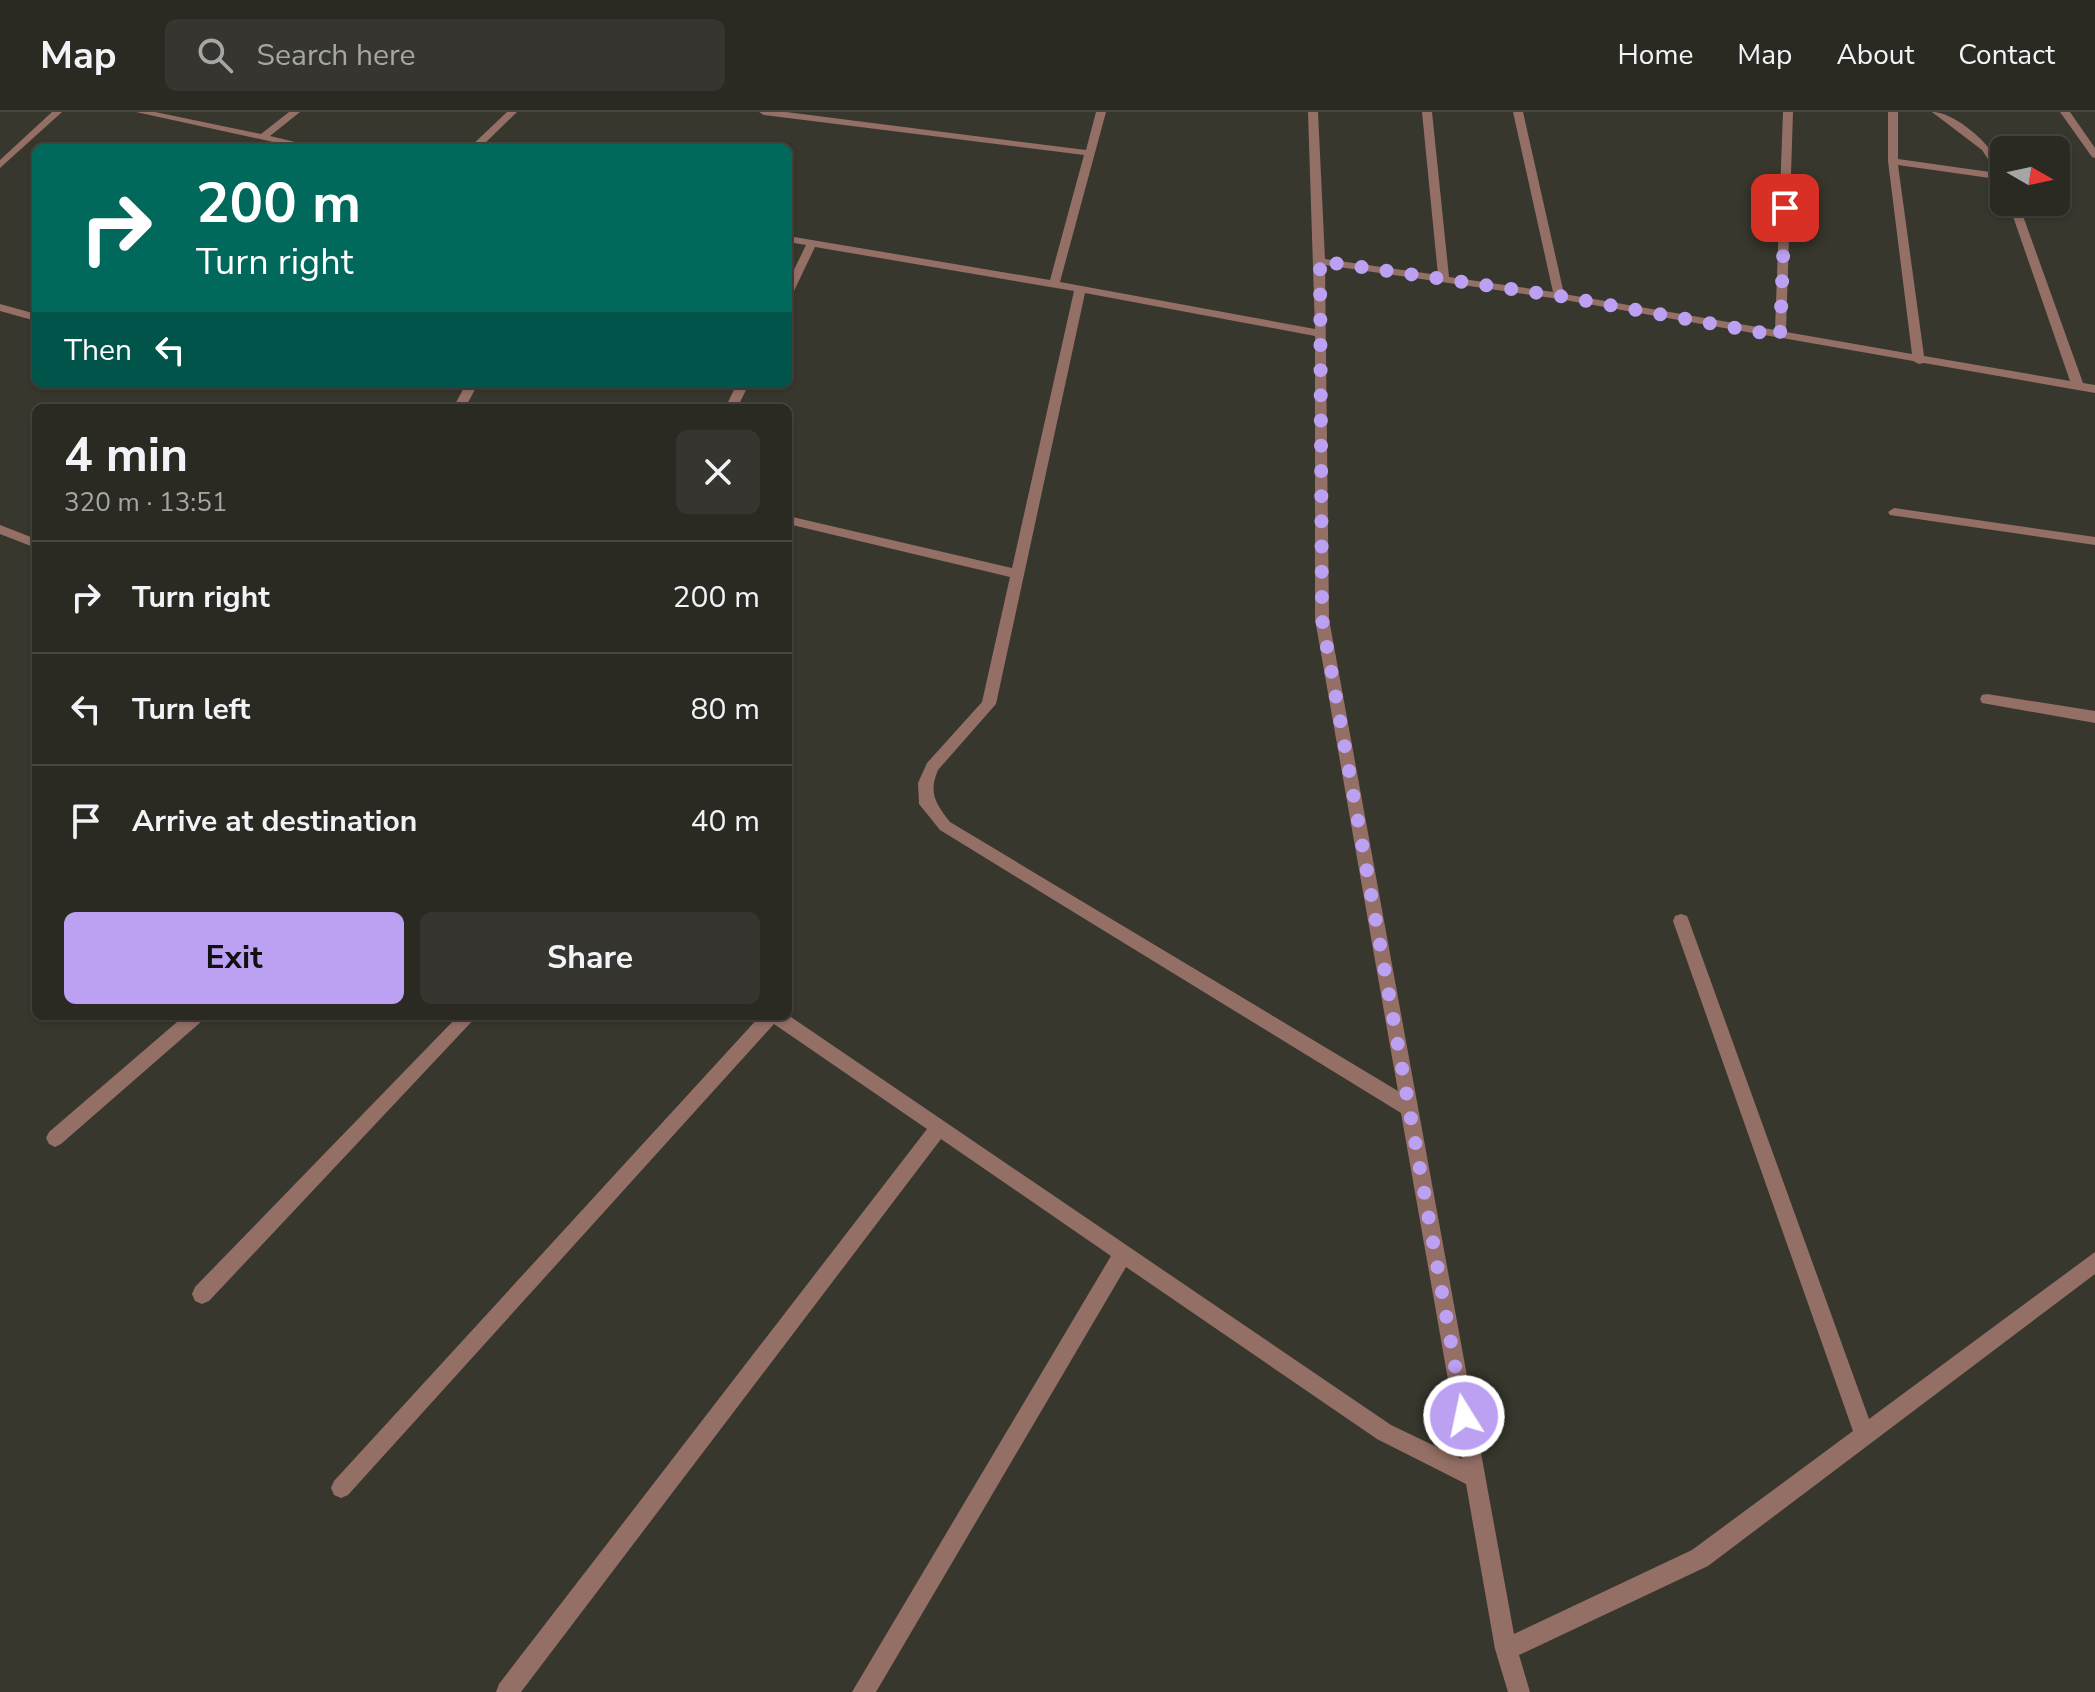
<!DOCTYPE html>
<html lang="en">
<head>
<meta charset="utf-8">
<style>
	:root { --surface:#2a2922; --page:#36352f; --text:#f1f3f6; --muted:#a5a6a5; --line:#464540; --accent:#bca0f2 }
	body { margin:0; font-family:"Nunito Sans",sans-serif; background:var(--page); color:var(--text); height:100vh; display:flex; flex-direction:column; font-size:30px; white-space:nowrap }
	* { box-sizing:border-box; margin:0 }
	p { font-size:26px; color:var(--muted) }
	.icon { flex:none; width:44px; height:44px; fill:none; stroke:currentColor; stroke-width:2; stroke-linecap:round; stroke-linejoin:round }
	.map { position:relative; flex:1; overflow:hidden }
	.side { position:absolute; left:32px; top:292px; width:760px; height:616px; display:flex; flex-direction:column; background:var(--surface); border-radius:12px; box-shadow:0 2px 6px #0004,0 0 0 2px var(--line) }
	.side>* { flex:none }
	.guide { position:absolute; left:32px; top:32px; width:760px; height:244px; border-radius:12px; box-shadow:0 2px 6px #0004,0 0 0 2px var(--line); background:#00695c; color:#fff; overflow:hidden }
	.needle { width:52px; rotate:99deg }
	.fabs { position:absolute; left:1990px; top:24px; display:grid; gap:16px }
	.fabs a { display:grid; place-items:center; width:80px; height:80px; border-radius:12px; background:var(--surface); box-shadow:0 2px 6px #0004,0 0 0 2px var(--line); font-size:40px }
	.pin { position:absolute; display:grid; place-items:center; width:68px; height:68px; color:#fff; margin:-34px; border-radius:16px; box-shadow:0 4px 12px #0006 }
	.me { position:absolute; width:88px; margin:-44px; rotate:350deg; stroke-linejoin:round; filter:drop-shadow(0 0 6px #0008) }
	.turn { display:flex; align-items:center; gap:28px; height:168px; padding:0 32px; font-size:36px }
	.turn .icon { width:104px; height:104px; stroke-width:2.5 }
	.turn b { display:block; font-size:56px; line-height:68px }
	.then { display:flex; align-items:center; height:76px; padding:0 32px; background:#0003; gap:16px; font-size:30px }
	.round { display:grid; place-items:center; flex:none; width:84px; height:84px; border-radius:12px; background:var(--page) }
	.headline { display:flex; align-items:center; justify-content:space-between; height:136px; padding:0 32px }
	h1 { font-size:48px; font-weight:700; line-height:60px }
	.primary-button { display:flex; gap:16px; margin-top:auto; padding:16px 32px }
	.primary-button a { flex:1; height:92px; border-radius:12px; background:var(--accent); color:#111; font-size:32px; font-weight:700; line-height:92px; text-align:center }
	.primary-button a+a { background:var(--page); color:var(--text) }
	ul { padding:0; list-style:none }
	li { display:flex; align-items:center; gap:24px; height:112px; padding:0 32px; border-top:2px solid var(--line) }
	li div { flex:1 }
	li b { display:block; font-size:30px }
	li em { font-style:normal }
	header { display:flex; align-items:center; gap:48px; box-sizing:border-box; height:112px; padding:0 40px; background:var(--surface); border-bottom:2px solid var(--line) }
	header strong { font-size:38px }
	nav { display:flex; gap:44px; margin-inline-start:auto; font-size:28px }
	.search { width:560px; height:72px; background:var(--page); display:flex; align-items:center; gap:20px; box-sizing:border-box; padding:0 28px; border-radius:12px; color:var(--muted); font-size:30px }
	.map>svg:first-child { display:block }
</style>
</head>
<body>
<header>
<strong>Map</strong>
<div class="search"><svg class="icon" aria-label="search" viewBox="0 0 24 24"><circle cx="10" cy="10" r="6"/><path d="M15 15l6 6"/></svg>Search here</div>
<nav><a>Home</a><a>Map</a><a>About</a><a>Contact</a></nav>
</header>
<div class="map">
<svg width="2095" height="1580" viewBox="0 0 2095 1580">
	<rect width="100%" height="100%" fill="#38372d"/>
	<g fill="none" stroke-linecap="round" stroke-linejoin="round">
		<g fill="#946f66" fill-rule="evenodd">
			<polygon points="52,0 62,0 0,56 0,48"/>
			<polygon points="136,0 155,0 261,22 289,0 300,0 270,24 320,36 301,36"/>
			<polygon points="507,0 517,0 480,36 469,36"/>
			<path d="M759 0H786L1086 38 1096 0H1106L1060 170 1315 217 1308 0H1318L1325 147 1438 163 1422 0H1432L1449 165 1553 180 1513 0H1523L1564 182 1775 218 1783 0H1793L1786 220 1912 242 1888 49V0H1898V47L1997 61 1982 38 1932 0C1958 0 2004 42 2004 68L1898 53 1924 244 2070 269 2008 90H2018L2083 271 2095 273V281L1924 251 1919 252 1913 249 1559 187 1325 153 1329 507 1514 1522 1692 1438 1853 1319 1673 809 1675 804 1681 802 1687 804 1689 809 1869 1307 2095 1140V1162L1708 1454 1519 1543 1530 1580H1508L1495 1537 1466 1372 1377 1327 1126 1155 876 1580H852L1111 1144 941 1027 521 1580H496L499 1572 927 1017 774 912 348 1383 341 1386 334 1383 331 1376 334 1369 760 904 788 903 1391 1313 1462 1347 1401 1001 940 718 919 692 918 671 927 651 982 590 1010 465 788 412V404L1012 456 1074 179 815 135 793 181 788 184V170L806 133 788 130V124L1050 168 1084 43 764 3ZM1085 181 1315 224V507L1398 979 950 710C936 692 928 681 938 658L996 592Z"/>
			<polygon points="2060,0 2070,0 2095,36 2095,46 2092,45"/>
			<polygon points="0,192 36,202 36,209 0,199"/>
			<polygon points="466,272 478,272 465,296 453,296"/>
			<polygon points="737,272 749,272 737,296 725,296"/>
			<polygon points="1894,396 2095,425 2095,433 1890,403 1888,400"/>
			<polygon points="0,413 36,427 36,436 0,422"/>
			<polygon points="1987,582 2095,599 2095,611 1982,591 1980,587 1982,583"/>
			<polygon points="184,904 204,904 202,909 61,1032 55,1035 49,1032 46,1026 49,1020"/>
			<polygon points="458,904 477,904 209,1189 202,1192 195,1189 192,1182 195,1175"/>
		</g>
	</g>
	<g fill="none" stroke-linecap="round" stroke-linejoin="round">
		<polyline stroke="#bca0f2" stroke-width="14" stroke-dasharray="0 25.2" points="1464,1304 1322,507 1320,149 1559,184 1780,224 1785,96"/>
	</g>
</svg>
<div class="fabs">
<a><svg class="needle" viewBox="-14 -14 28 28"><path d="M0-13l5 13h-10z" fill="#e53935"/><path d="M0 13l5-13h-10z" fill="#a5a6a5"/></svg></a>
</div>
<div class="pin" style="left:1785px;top:96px;background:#d93025"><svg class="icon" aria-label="arrive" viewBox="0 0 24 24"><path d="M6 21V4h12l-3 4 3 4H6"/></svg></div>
<svg class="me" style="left:1464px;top:1304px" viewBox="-20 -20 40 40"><circle r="17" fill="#bca0f2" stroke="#fff" stroke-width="3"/><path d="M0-11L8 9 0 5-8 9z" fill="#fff"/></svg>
<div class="guide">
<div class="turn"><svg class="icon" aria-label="right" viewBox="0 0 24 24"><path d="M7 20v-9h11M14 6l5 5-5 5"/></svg><div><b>200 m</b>Turn right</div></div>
<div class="then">Then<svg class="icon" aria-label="left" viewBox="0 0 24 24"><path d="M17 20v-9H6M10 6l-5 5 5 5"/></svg></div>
</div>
<section class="side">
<div class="headline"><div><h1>4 min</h1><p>320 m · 13:51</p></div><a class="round"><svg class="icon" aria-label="close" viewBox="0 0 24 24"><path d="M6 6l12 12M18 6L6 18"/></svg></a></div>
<ul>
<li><svg class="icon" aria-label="right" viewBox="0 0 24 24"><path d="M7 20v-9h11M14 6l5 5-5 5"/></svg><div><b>Turn right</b></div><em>200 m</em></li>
<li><svg class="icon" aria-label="left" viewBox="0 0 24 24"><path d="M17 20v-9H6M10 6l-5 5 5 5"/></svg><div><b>Turn left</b></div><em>80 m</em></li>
<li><svg class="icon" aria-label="arrive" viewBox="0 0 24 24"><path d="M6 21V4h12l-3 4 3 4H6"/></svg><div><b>Arrive at destination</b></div><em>40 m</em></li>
</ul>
<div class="primary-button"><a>Exit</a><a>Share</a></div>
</section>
</div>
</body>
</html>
